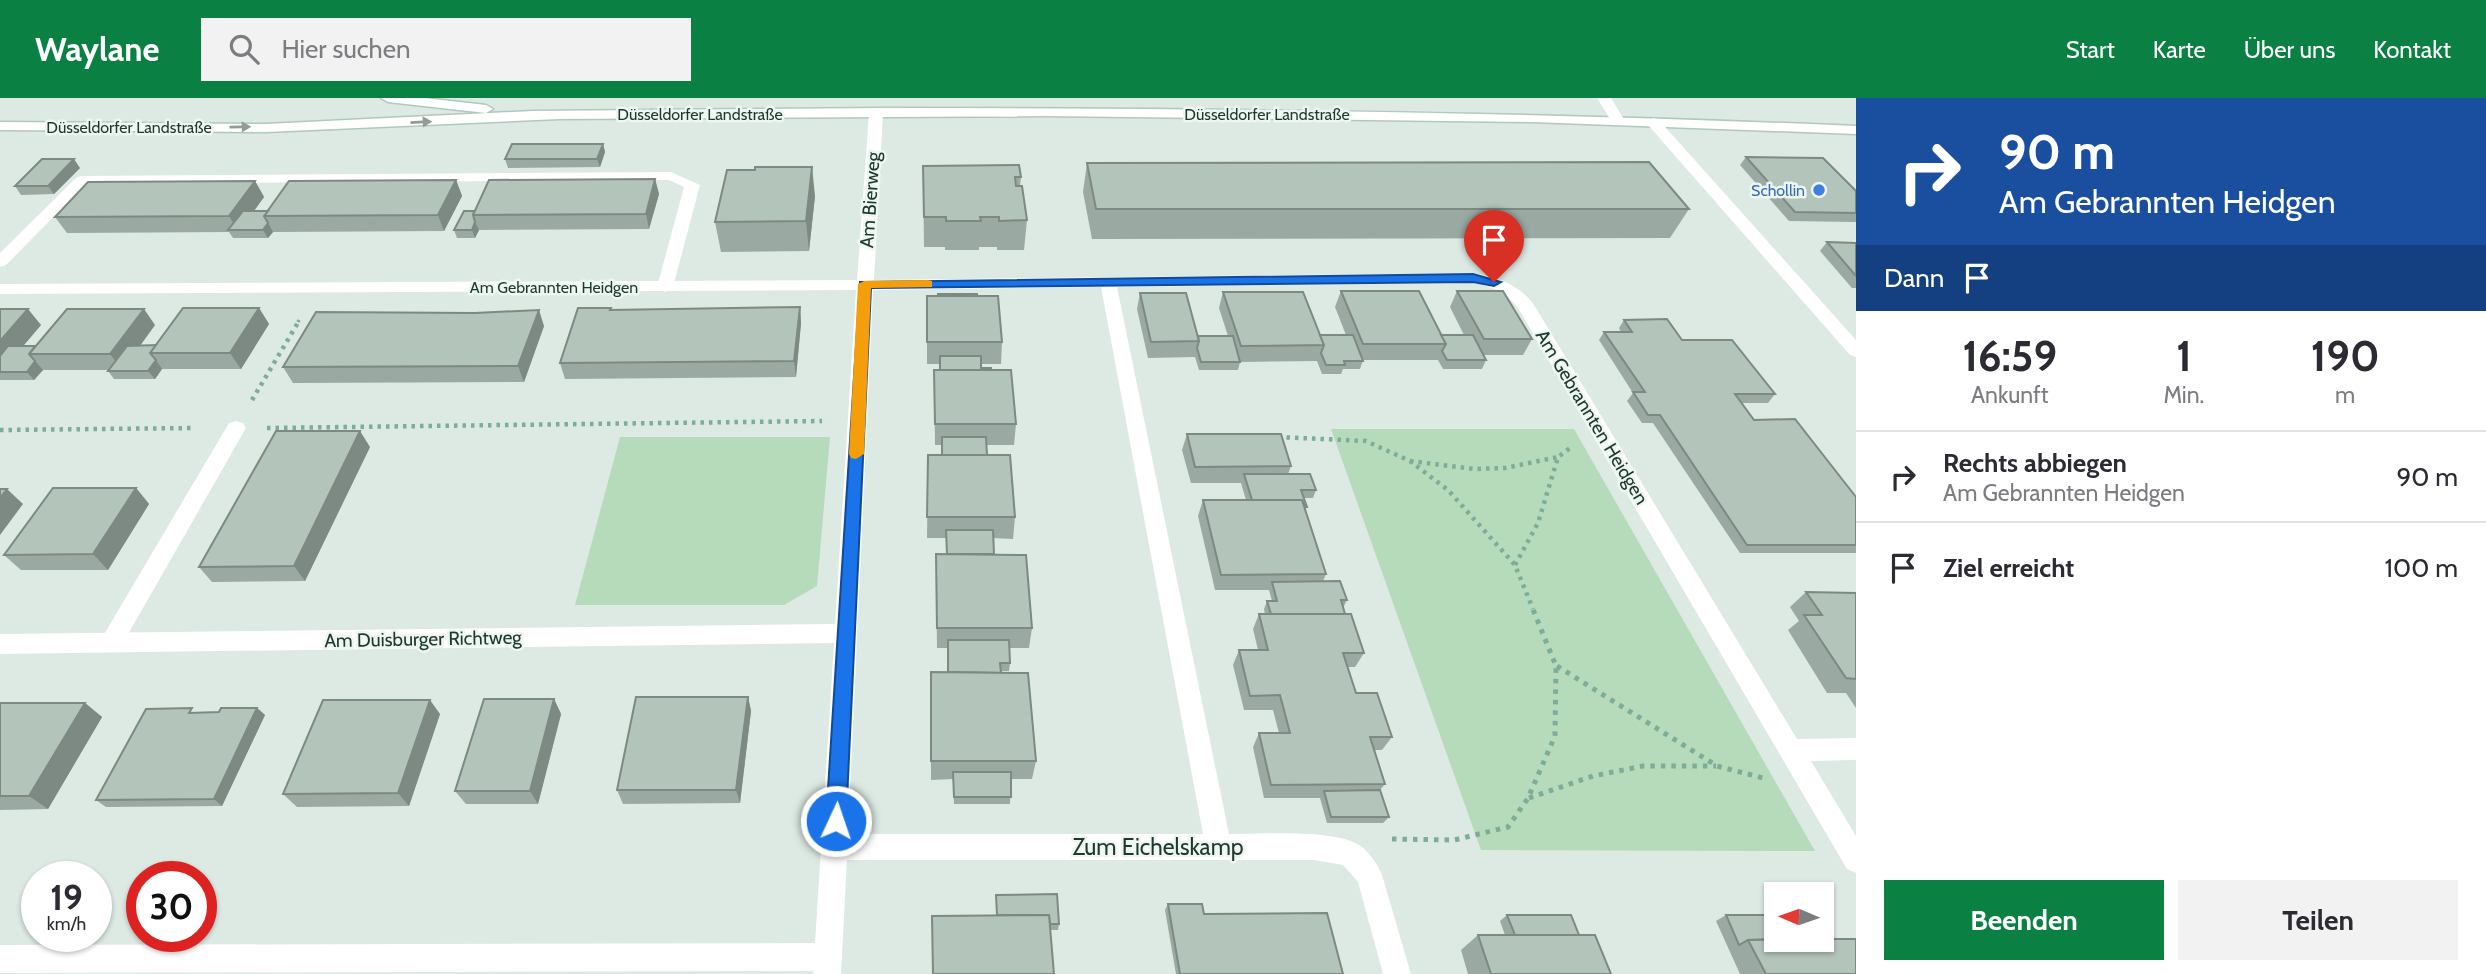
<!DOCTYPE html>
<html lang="de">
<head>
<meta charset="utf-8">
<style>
	:root { --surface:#fff; --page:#f2f2f3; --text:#2b2b33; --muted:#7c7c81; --line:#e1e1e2; --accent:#0b8043 }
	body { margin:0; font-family:Cabin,sans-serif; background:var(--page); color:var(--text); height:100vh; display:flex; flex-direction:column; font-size:26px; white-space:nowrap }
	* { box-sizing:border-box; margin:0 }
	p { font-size:23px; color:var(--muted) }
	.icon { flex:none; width:38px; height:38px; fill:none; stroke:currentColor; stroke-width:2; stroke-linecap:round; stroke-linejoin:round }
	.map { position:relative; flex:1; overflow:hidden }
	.side { display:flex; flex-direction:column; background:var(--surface); width:630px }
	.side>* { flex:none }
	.top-card { background:#1a4fa0; color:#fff; overflow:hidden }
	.needle { width:46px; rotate:272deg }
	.fabs { position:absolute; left:1764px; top:784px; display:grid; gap:14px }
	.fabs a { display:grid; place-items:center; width:70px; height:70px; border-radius:0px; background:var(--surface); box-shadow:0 2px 5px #0004; font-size:35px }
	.speed { position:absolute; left:21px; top:763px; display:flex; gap:14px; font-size:35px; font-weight:700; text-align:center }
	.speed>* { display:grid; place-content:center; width:91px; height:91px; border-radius:50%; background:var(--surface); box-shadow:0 2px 5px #0004; line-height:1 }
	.speed small { font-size:18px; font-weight:400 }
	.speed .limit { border:10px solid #d22; background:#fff; color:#111 }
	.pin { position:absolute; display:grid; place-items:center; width:60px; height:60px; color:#fff; margin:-72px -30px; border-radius:50% 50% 50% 0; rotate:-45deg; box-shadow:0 0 7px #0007 }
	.pin .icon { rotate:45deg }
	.me { position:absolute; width:77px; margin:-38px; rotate:3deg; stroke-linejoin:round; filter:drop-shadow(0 0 5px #0008) }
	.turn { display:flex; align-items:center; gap:24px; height:147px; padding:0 28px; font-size:32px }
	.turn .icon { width:91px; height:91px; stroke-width:2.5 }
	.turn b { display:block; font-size:49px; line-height:60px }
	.then { display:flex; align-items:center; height:66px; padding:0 28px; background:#0003; gap:14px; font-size:26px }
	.eta { display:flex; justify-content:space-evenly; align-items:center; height:119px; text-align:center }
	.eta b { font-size:42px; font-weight:700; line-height:49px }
	.primary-button { display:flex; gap:14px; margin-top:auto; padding:14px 28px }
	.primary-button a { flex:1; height:80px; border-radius:0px; background:var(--accent); color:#fff; font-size:28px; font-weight:700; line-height:80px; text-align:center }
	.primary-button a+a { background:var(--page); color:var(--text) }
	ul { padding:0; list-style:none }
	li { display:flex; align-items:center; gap:21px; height:91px; padding:0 28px; border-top:2px solid var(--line) }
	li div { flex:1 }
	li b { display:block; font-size:26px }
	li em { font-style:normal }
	header { display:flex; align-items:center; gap:42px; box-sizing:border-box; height:98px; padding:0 35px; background:var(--accent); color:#fff }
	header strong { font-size:33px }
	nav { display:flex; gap:38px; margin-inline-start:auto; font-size:24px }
	.search { width:490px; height:63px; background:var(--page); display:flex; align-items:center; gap:18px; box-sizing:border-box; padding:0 24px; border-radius:0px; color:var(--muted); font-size:26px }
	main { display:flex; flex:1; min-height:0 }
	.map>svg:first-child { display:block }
</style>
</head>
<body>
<header>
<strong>Waylane</strong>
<div class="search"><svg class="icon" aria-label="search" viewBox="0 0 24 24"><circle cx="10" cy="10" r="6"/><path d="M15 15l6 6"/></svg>Hier suchen</div>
<nav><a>Start</a><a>Karte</a><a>Über uns</a><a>Kontakt</a></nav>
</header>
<main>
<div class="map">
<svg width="1856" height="876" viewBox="0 0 1856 876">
	<rect width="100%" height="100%" fill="#dde9e3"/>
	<g fill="#b5dbbb">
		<polygon points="1331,331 1574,331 1815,753 1481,752"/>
		<polygon points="620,339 830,339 817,488 784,507 575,507"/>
	</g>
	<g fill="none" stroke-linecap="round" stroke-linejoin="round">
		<g stroke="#b0c9bd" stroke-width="3">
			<g id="secondary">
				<polygon points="381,0 424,0 486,7 493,11 486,15 388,4"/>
				<path d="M884 10C1208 10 1532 14 1856 28V36L1532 24 1046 18 559 21 266 34 0 32V24L266 26 533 13Z"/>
			</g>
		</g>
		<polyline stroke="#7dad99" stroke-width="3.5" stroke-dasharray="2.5 3.5" stroke-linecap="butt" points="298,224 299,222"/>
		<g stroke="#7dad99" stroke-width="4.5" stroke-dasharray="3.5 5" stroke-linecap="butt">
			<polyline points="252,302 299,223"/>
			<polyline points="267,330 822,323"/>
			<polyline points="0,332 195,330"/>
			<polyline points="1278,339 1366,343 1410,363 1448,392 1515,467 1533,511"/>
			<polyline points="1410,363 1474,371 1505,370 1558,359"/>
			<polyline points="1515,467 1538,425 1558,359 1570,350"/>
		</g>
		<g stroke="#7dad99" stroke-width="5" stroke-dasharray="4.5 6" stroke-linecap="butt">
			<polyline points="1557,568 1717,668 1763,680"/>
			<polyline points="1529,700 1593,678 1643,668 1716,668"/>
			<polyline points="1392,741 1454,742 1508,729 1528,700 1555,638 1556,568 1532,509"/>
		</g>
		<g fill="#fff" fill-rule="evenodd">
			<polygon points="1597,0 1611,0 1625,23 1623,26 1613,26"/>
			<polygon points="1653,20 1658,21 1856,242 1856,259 1850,257 1648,27 1646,24"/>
			<polygon points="671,74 700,87 673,189 665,194 657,189 684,89 669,82 86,86 6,167 0,169 0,155 77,79 82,78"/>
			<polygon points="236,323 243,325 246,330 119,552 111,554 103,552 100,545 103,538 229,325"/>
		</g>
		<path fill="#fff" fill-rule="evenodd" d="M876 11 883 15 874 182 1473 175C1497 179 1519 186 1534 207L1797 641 1856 640V662L1811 663 1856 738V775L1847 771 1518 210C1506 195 1491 188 1473 185L1117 189 1229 736C1259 736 1335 731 1359 747 1369 753 1378 767 1382 777L1411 876H1383L1358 784 1343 767 1314 762H847L841 876H813V873L0 875V847L815 845 834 545 0 556V536L835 526 856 192 0 196V186L857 182 869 15ZM1101 189 1203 736H848L873 192Z"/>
		<use href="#secondary" fill="#fff" fill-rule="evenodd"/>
	</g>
	<g fill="#9aa9a1">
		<polygon points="603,46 605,54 600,69 508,70 505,61"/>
		<polygon points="1746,59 1856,93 1856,124 1789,123 1740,67"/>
		<polygon points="1087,65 1689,111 1670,140 1092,141 1083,94"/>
		<polygon points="923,68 1021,79 1020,88 1027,122 1024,152 997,152 997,149 979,149 979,152 945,152 945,149 924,149"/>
		<polygon points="80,70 54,96 21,97 15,88"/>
		<polygon points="655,81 659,96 649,131 479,132 475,140 457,140 454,132 474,113"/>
		<polygon points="456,82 462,98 444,133 273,134 268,140 233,140 229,134 67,135 55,119 255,83 264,99 254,113 268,113"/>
		<polygon points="815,98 809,153 721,154 715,124"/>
		<polygon points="1827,144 1856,145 1856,190 1852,190 1820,153"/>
		<polygon points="1341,193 1441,237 1464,237 1450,209 1457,193 1532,241 1523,257 1484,257 1486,262 1482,271 1443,271 1438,262 1363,262 1360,271 1343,271 1341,276 1322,276 1317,263 1240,264 1238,272 1199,272 1195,259 1148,260 1137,211 1140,195 1198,238 1228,238 1219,210 1223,194 1320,237 1346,237 1335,209"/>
		<polygon points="927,198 977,198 1002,244 1001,266 981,266 981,270 991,272 1016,326 1014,347 986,347 987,357 1015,419 1013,441 993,440 994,456 1032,530 1029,550 1009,550 1010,565 1009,573 1001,573 1036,663 1032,681 1011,681 1010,706 954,706 953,681 931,682 931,574 948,575 947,550 937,550 936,477 946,456 946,440 927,440 928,357 942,357 942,347 935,347 934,272 940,272 940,266 927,266"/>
		<polygon points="800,209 801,225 796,279 565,281 560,265 611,210 612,212"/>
		<polygon points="259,210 269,226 241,271 162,271 155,281 114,281 108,273 109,272 43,272 34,282 0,282 0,211 41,227 23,248 35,248 155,227 140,248 156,248"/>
		<polygon points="1624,222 1682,242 1775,296 1768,305 1741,305 1754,322 1856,399 1856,455 1740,455 1653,325 1642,325 1627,303 1633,295 1599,242 1604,234 1621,234 1619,230"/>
		<polygon points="544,228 524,284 293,285 283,269"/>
		<polygon points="1187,336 1291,368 1288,376 1316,392 1313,400 1304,400 1307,409 1305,412 1326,476 1323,483 1347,502 1343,510 1364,555 1355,569 1347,569 1356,595 1392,639 1382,652 1375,652 1385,686 1380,692 1389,719 1383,725 1327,725 1320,700 1264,700 1253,649 1259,635 1279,635 1273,612 1244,612 1233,567 1239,552 1258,552 1253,531 1259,516 1265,516 1264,511 1267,503 1272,503 1269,492 1215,492 1198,418 1203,402 1246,402 1241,385 1191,385 1182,352"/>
		<polygon points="370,349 305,483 212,484 199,469"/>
		<polygon points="136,390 149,406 108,472 21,472 4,457"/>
		<polygon points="1806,494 1856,495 1856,610 1846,595 1827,595 1788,532 1799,523 1790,509"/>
		<polygon points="748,599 751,613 740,705 623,706 617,692"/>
		<polygon points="554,601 561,616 538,706 466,706 455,693"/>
		<polygon points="0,605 85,605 102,619 48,711 0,712"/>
		<polygon points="257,610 265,617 222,708 106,709 96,702 196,614 219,614"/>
		<polygon points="440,616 409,708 297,709 283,696"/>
		<polygon points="996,797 1059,826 1058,832 1050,832 996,817"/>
		<polygon points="1168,806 1343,876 1176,876 1165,812"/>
		<polygon points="1507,817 1579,837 1611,876 1468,876 1461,852 1478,837 1505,837 1500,823"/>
		<polygon points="1726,817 1776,842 1856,876 1740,876 1716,823"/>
	</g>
	<g fill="#7d8983">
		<polygon points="603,46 605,54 600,69 597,61"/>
		<polygon points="74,61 80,70 54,96 48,88"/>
		<polygon points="812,69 815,98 809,153 806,123"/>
		<polygon points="655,81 659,96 649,131 646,116"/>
		<polygon points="456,82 462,98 444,133 438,117"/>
		<polygon points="255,83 264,99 240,132 238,132 229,118"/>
		<polygon points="475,124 479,132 475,140 472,132"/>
		<polygon points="268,125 273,134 268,140 263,132"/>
		<polygon points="800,209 801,225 796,279 794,263"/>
		<polygon points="259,210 269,226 241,271 230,255"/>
		<polygon points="28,211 41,227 2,273 0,270 0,243"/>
		<polygon points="144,211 155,227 122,272 110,256"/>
		<polygon points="539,212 544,228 524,284 518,268"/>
		<polygon points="156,262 162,271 155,281 148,273"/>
		<polygon points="35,263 43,272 34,282 27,274"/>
		<polygon points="360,333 370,349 305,483 294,468"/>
		<polygon points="136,390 149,406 108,472 93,456"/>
		<polygon points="7,391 23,406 0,437 0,400"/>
		<polygon points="748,599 751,613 740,705 736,692"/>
		<polygon points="554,601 561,616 538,706 530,693"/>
		<polygon points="430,602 440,616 409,708 398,695"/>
		<polygon points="85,605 102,619 48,711 29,698"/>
		<polygon points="257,610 265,617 222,708 214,701"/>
	</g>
	<g fill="#b3c4bb" stroke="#7d8983" stroke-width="2">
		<polygon points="512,46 603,46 597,61 505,61"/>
		<polygon points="1746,59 1823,60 1856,93 1856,115 1795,114"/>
		<polygon points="42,61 74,61 48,88 15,88"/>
		<polygon points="1649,64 1689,111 1096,111 1087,65"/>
		<polygon points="1019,67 1021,79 1015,79 1016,88 1022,88 1027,122 999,123 999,119 980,119 981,123 946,123 946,119 924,119 923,68"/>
		<polygon points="755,69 812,69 806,123 715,124 727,72 755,72"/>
		<polygon points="655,81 646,116 473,117 489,82"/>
		<polygon points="456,82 438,117 264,118 289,83"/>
		<polygon points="255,83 229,118 55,119 88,84"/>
		<polygon points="243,113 268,113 264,118 268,125 263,132 228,132"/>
		<polygon points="464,113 474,113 473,117 475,124 472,132 454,132"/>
		<polygon points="1827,144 1856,145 1856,178"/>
		<polygon points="1341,193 1419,193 1446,246 1363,246"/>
		<polygon points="1457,193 1503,193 1532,241 1484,241"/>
		<polygon points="1223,194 1303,194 1324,247 1241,248"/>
		<polygon points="1140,195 1186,195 1199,243 1151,244"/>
		<rect x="938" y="196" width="39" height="2"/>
		<polygon points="927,198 998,198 1002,244 927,244"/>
		<polygon points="800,209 794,263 560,265 578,210 611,210 610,212"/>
		<polygon points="183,210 259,210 230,255 150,255"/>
		<polygon points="0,211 28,211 0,243"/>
		<polygon points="67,211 144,211 110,256 29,256"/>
		<polygon points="539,212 518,268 283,269 316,214 475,215"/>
		<polygon points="1667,221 1682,242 1732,242 1775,296 1735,296 1754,322 1795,321 1856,399 1856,447 1747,447 1660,317 1648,317 1633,294 1645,294 1604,234 1632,234 1624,222"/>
		<polygon points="1320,237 1353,237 1363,263 1344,263 1345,267 1326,267 1321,255 1324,247"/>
		<polygon points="1441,237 1473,237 1486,262 1447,262 1442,253 1446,246"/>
		<polygon points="1198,238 1233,238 1240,264 1201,264 1197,250 1199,243"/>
		<polygon points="156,247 150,255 156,262 148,273 108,273 127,248"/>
		<polygon points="8,248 35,248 29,256 35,263 27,274 0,274 0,258"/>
		<polygon points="940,258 981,258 981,270 991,270 991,272 940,272"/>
		<polygon points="934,272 1011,272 1016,326 935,326"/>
		<polygon points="276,333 360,333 294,468 199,469"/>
		<polygon points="1187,336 1281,336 1291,368 1195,369"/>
		<polygon points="942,339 986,339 987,357 942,357"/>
		<polygon points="928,357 1010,357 1015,419 927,419"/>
		<polygon points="1244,376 1310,376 1316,392 1301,392 1307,409 1305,409 1302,402 1252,402"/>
		<polygon points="53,390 136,390 93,456 4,457"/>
		<polygon points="0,391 7,391 0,400"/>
		<polygon points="1203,402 1302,402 1326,476 1221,477"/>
		<polygon points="946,432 993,432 994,456 947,456"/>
		<polygon points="936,456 1026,457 1032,530 937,530"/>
		<polygon points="1340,483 1347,502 1341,502 1345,516 1271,516 1267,503 1277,503 1272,484"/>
		<polygon points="1806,494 1856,495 1856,581 1846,580 1804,517 1822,517"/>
		<polygon points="1259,516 1351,516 1364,555 1343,555 1356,595 1377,595 1392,639 1370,639 1385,686 1271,687 1259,635 1290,635 1280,597 1250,598 1239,552 1268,552"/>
		<polygon points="948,542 1009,542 1010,565 1000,565 1001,575 948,574"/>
		<polygon points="931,574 1028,575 1036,663 931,663"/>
		<polygon points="636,599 748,599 736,692 617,692"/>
		<polygon points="484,601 554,601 530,693 455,693"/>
		<polygon points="323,602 430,602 398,695 283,696"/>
		<polygon points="0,605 85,605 29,698 0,698"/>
		<polygon points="192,610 189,615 219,614 221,610 257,610 214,701 96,702 146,611"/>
		<polygon points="953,674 1011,674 1011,699 954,699"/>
		<polygon points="1380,692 1389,719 1331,719 1324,693"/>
		<polygon points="1057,796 1059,826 1050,826 1049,817 997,817 996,797"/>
		<polygon points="1168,806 1202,806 1204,816 1327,815 1343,876 1180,876"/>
		<polygon points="1049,817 1054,876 933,876 932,818"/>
		<polygon points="1507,817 1571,817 1579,837 1515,837"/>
		<polygon points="1726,817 1776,817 1776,841 1748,842 1739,847"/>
		<polygon points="1478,837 1595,837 1611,876 1491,876"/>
		<polygon points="1822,841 1856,841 1856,876 1766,876 1748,842"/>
	</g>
	<defs><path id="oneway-solid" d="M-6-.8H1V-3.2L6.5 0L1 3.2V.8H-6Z" transform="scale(1.75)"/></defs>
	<g fill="#8f9c97">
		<use href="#oneway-solid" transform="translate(421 24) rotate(-3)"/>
		<use href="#oneway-solid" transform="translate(240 29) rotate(-1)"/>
	</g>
	<polygon fill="#1a73e8" stroke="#114b97" stroke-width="2" points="1473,176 1501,184 1494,188 1473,184 871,190 846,723 843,729 836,732 829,729 826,723 860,184"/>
	<polygon fill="#f59e0b" points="928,182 932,183 932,189 871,190 864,356 856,361 851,360 849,356 858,186 864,183"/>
	<circle fill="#3f7fe0" stroke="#edf6f1" stroke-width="2.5" cx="1819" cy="92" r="7"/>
	<g text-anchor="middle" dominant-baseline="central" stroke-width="5" stroke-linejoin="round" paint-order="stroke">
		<g font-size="16" fill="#1f382f" stroke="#edf6f1">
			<text x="700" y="16">Düsseldorfer Landstraße</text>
			<text x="1267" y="16">Düsseldorfer Landstraße</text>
			<text x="129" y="29">Düsseldorfer Landstraße</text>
			<text x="554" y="189">Am Gebrannten Heidgen</text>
		</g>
		<g font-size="16" fill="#366cbe" stroke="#edf6f1" text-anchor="end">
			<text x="1805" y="92">Schollin</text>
		</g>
		<g font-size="19" fill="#1f382f" stroke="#edf6f1">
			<text transform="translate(870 102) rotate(-86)">Am Bierweg</text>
			<text transform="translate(1592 319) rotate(59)">Am Gebrannten Heidgen</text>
			<text transform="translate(423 541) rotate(-1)">Am Duisburger Richtweg</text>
		</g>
		<g font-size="23" fill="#1f382f" stroke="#edf6f1">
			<text x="1158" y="749">Zum Eichelskamp</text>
		</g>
	</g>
</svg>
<div class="fabs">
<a><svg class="needle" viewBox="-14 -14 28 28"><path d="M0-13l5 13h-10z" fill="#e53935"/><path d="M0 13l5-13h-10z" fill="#7c7c81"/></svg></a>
</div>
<div class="speed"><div>19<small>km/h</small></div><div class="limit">30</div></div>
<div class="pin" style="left:1494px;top:184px;background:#d93025"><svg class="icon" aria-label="arrive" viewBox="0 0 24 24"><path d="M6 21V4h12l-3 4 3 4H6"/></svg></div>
<svg class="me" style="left:836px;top:723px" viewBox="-20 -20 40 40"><circle r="17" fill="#1a73e8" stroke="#fff" stroke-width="3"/><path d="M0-11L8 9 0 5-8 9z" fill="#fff"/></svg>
</div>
<section class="side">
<div class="top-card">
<div class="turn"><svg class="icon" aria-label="right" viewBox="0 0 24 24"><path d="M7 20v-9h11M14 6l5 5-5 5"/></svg><div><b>90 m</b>Am Gebrannten Heidgen</div></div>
<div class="then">Dann<svg class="icon" aria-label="arrive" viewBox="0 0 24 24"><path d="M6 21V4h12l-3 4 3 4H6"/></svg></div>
</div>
<div class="eta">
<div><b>16:59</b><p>Ankunft</p></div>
<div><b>1</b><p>Min.</p></div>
<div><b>190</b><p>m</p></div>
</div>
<ul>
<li><svg class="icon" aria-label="right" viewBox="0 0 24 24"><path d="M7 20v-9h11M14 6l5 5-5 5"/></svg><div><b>Rechts abbiegen</b><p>Am Gebrannten Heidgen</p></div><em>90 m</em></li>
<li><svg class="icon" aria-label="arrive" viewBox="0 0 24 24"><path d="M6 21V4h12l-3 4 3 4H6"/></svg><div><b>Ziel erreicht</b></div><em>100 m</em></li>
</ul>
<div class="primary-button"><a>Beenden</a><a>Teilen</a></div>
</section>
</main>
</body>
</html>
